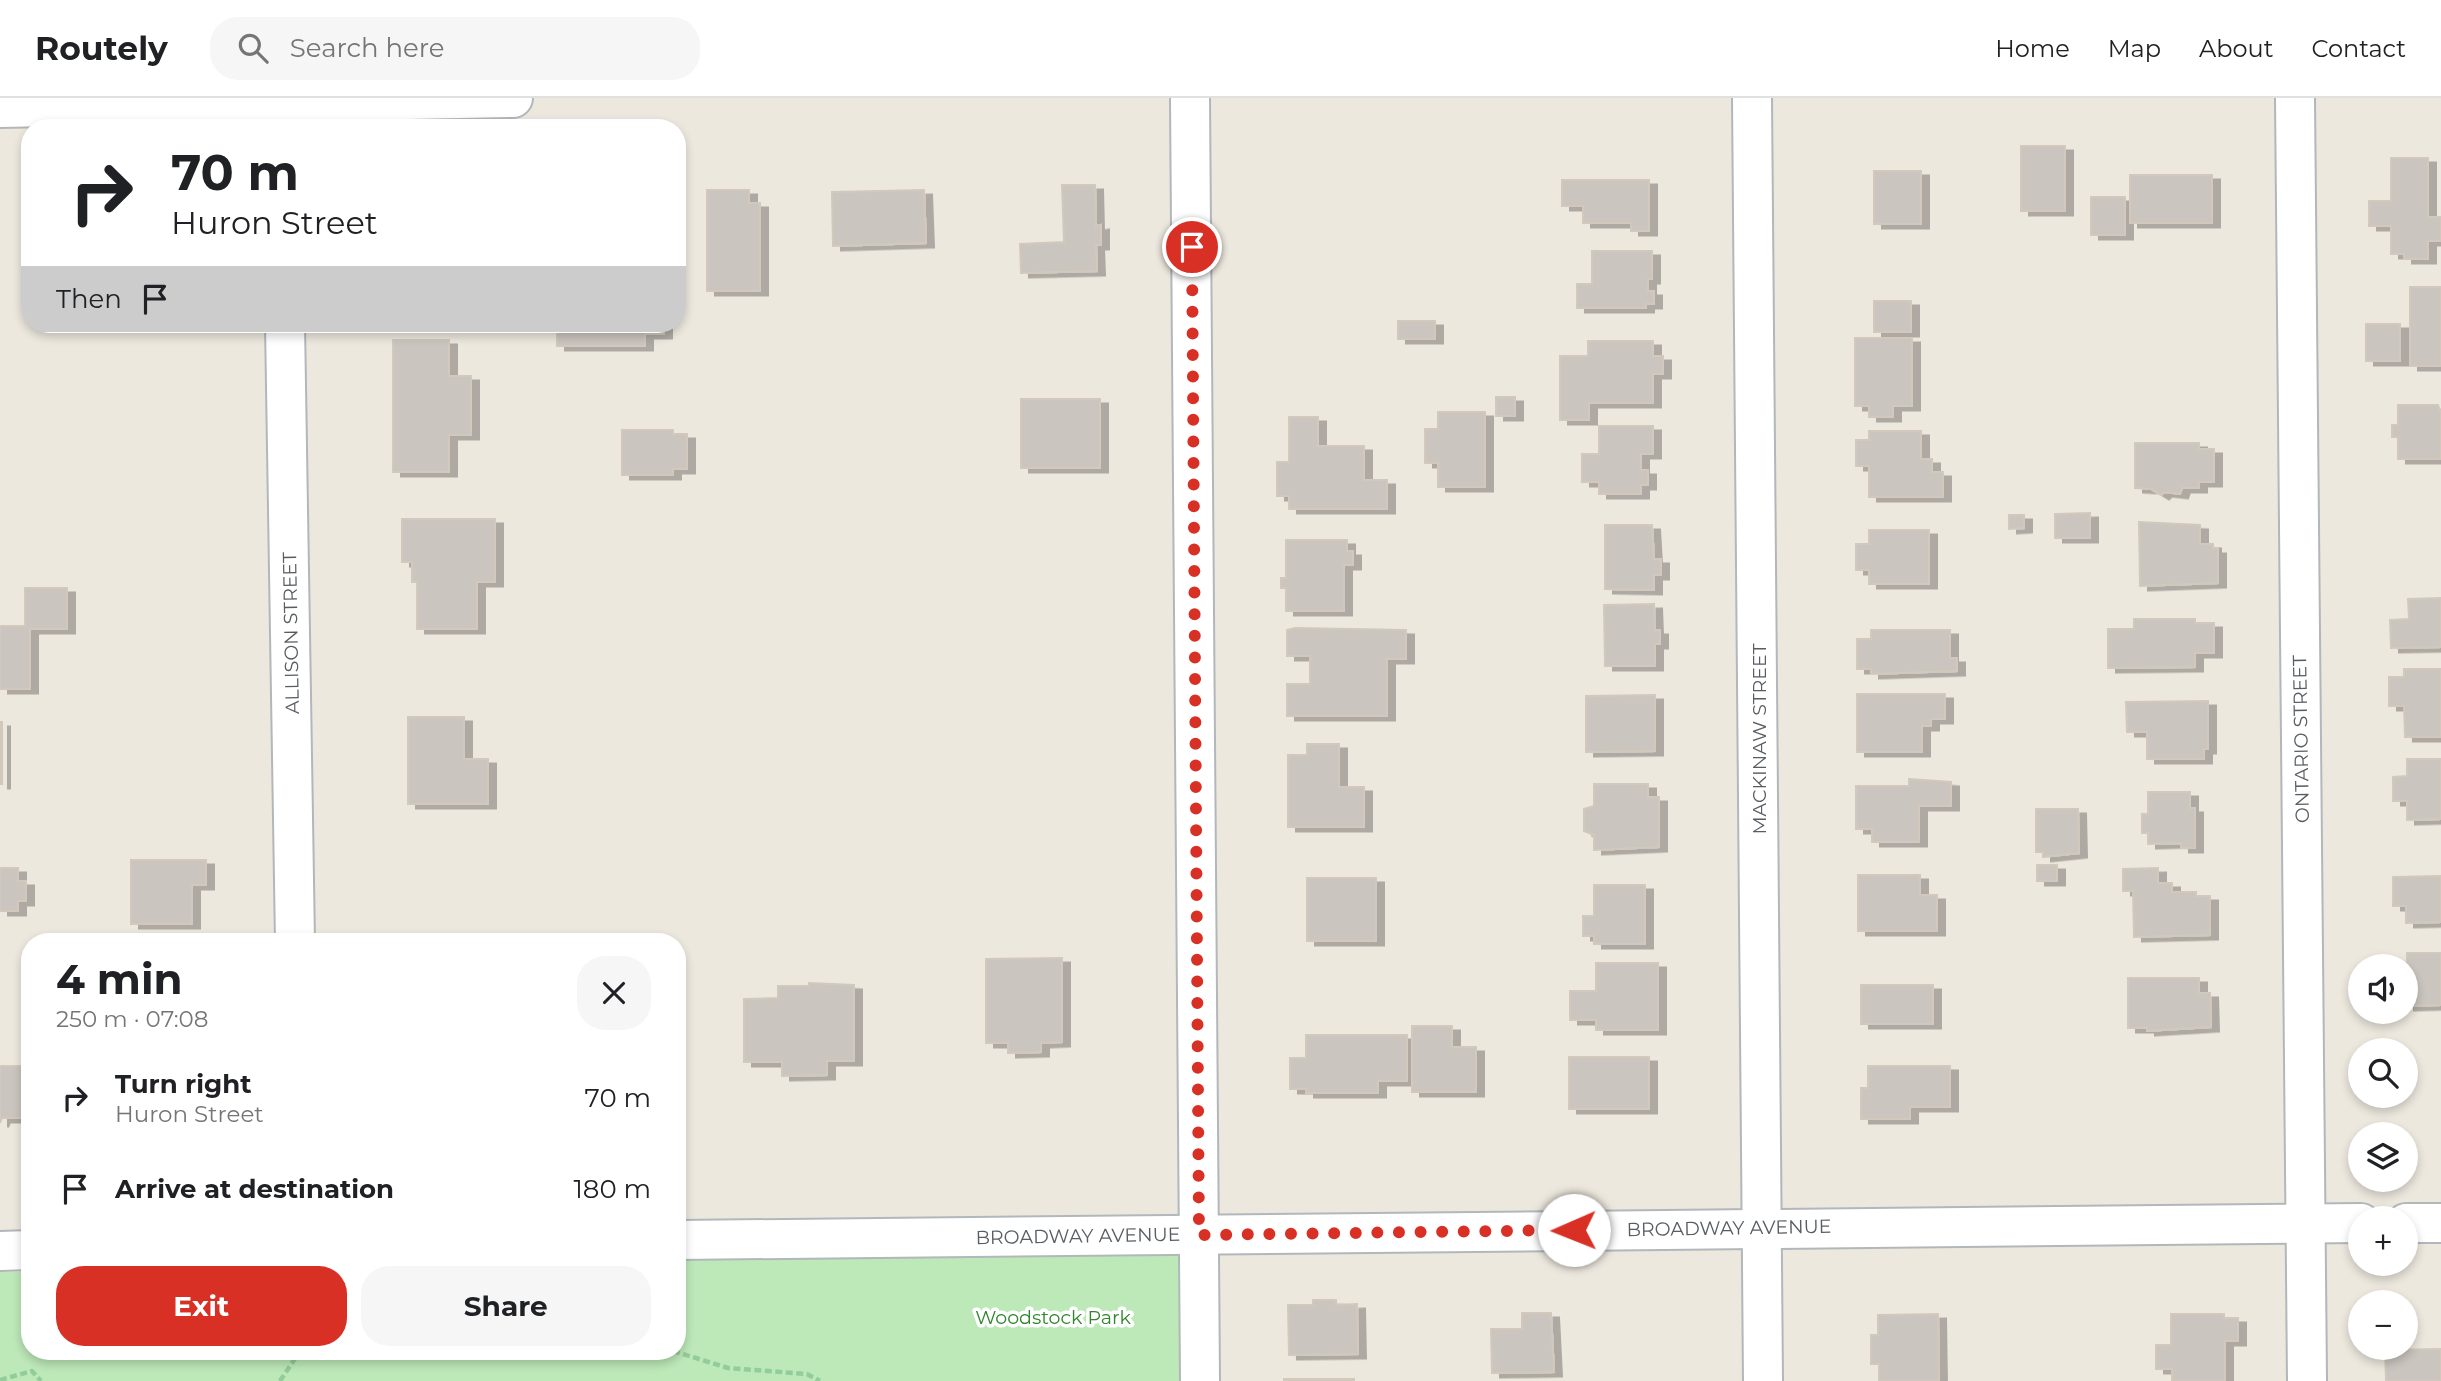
<!DOCTYPE html>
<html lang="en">
<head>
<meta charset="utf-8">
<style>
	:root { --surface:#fff; --page:#f6f6f6; --text:#202124; --muted:#757577; --line:#e0e0e0; --accent:#d93025 }
	body { margin:0; font-family:Montserrat,sans-serif; background:var(--page); color:var(--text); height:100vh; display:flex; flex-direction:column; font-size:26px; white-space:nowrap }
	* { box-sizing:border-box; margin:0 }
	p { font-size:23px; color:var(--muted) }
	.icon { flex:none; width:38px; height:38px; fill:none; stroke:currentColor; stroke-width:2; stroke-linecap:round; stroke-linejoin:round }
	.map { position:relative; flex:1; overflow:hidden }
	.sheet { position:absolute; left:21px; top:835px; width:665px; height:427px; display:flex; flex-direction:column; background:var(--surface); border-radius:28px; box-shadow:0 4px 10px #0003 }
	.sheet>* { flex:none }
	.top-card { position:absolute; left:21px; top:21px; width:665px; height:214px; border-radius:28px; box-shadow:0 4px 10px #0003; background:#fff; color:var(--text); overflow:hidden }
	.buttons { position:absolute; left:2348px; top:856px; display:grid; gap:14px }
	.buttons a { display:grid; place-items:center; width:70px; height:70px; border-radius:50%; background:var(--surface); box-shadow:0 4px 10px #0003; font-size:35px }
	.pin { position:absolute; display:grid; place-items:center; width:60px; height:60px; color:#fff; margin:-30px; border:4px solid #fff; border-radius:50%; box-shadow:0 2px 7px #0007 }
	.me { position:absolute; width:77px; margin:-38px; rotate:269deg; stroke-linejoin:round; filter:drop-shadow(0 0 5px #0008) }
	.turn { display:flex; align-items:center; gap:24px; height:147px; padding:0 35px; font-size:32px }
	.turn .icon { width:91px; height:91px; stroke-width:2.5 }
	.turn b { display:block; font-size:49px; line-height:60px }
	.then { display:flex; align-items:center; height:66px; padding:0 35px; background:#0003; gap:14px; font-size:26px }
	.round { display:grid; place-items:center; flex:none; width:74px; height:74px; border-radius:28px; background:var(--page) }
	.head { display:flex; align-items:center; justify-content:space-between; height:119px; padding:0 35px }
	h1 { font-size:42px; font-weight:700; line-height:52px }
	.button { display:flex; gap:14px; margin-top:auto; padding:14px 35px }
	.button a { flex:1; height:80px; border-radius:28px; background:var(--accent); color:#fff; font-size:28px; font-weight:700; line-height:80px; text-align:center }
	.button a+a { background:var(--page); color:var(--text) }
	ul { padding:0; list-style:none }
	li { display:flex; align-items:center; gap:21px; height:91px; padding:0 35px }
	li div { flex:1 }
	li b { display:block; font-size:26px }
	li em { font-style:normal }
	header { display:flex; align-items:center; gap:42px; box-sizing:border-box; height:98px; padding:0 35px; background:var(--surface); border-bottom:2px solid var(--line) }
	header strong { font-size:33px }
	nav { display:flex; gap:38px; margin-inline-start:auto; font-size:24px }
	.search { width:490px; height:63px; background:var(--page); display:flex; align-items:center; gap:18px; box-sizing:border-box; padding:0 24px; border-radius:28px; color:var(--muted); font-size:26px }
	.map>svg:first-child { display:block }
</style>
</head>
<body>
<header>
<strong>Routely</strong>
<div class="search"><svg class="icon" aria-label="search" viewBox="0 0 24 24"><circle cx="10" cy="10" r="6"/><path d="M15 15l6 6"/></svg>Search here</div>
<nav><a>Home</a><a>Map</a><a>About</a><a>Contact</a></nav>
</header>
<div class="map">
<svg width="2441" height="1283" viewBox="0 0 2441 1283">
	<defs>
		<filter id="shadow"><feDropShadow dx="8" dy="4.5" stdDeviation="0" flood-color="#0004"/></filter>
	</defs>
	<rect width="100%" height="100%" fill="#ede8de"/>
	<polygon fill="#bde8b8" points="1180,1153 1181,1283 0,1283 0,1174 30,1174 30,1253 677,1253 677,1162"/>
	<g fill="#cac5be" stroke="#d2c9bc" stroke-width="2" filter="url(#shadow)">
		<rect x="2021" y="48" width="44" height="65"/>
		<polygon points="2391,60 2428,60 2428,119 2441,119 2441,143 2428,143 2428,161 2404,161 2404,156 2391,156 2391,128 2369,128 2369,103 2391,103"/>
		<rect x="1874" y="73" width="47" height="53"/>
		<rect x="2130" y="77" width="82" height="48"/>
		<polygon points="1562,82 1649,82 1649,133 1631,133 1631,125 1583,125 1583,108 1562,108"/>
		<polygon points="1062,87 1095,87 1096,128 1101,127 1101,147 1096,147 1097,173 1021,175 1020,146 1064,144"/>
		<polygon points="707,92 749,92 749,105 760,105 760,193 707,193"/>
		<polygon points="924,92 926,145 833,148 832,94"/>
		<rect x="2091" y="99" width="34" height="38"/>
		<polygon points="1592,153 1652,153 1652,181 1648,181 1648,193 1654,193 1654,206 1646,206 1646,210 1577,210 1577,186 1592,186"/>
		<rect x="2410" y="189" width="31" height="79"/>
		<rect x="1874" y="203" width="37" height="31"/>
		<rect x="1398" y="223" width="37" height="18"/>
		<polygon points="557,226 664,226 664,236 645,236 645,248 557,248"/>
		<rect x="2366" y="226" width="34" height="37"/>
		<polygon points="1855,240 1912,240 1912,308 1893,308 1893,319 1869,319 1869,308 1855,308"/>
		<polygon points="393,242 449,242 449,278 471,278 471,337 449,337 449,374 393,374"/>
		<polygon points="1588,243 1653,243 1653,258 1663,258 1663,276 1653,276 1653,305 1589,305 1589,322 1560,322 1560,258 1588,258"/>
		<rect x="1496" y="299" width="19" height="19"/>
		<rect x="1021" y="301" width="79" height="69"/>
		<polygon points="2398,307 2438,307 2441,315 2441,361 2398,361 2398,339 2392,339 2392,327 2398,327"/>
		<polygon points="1438,314 1485,314 1485,389 1438,389 1438,365 1425,365 1425,331 1438,331"/>
		<polygon points="1289,319 1318,319 1318,348 1364,348 1364,382 1387,382 1387,411 1289,411 1289,398 1277,398 1277,364 1289,364"/>
		<polygon points="1599,328 1653,328 1653,356 1641,356 1641,372 1648,372 1648,387 1641,387 1641,396 1599,396 1599,384 1582,384 1582,356 1599,356"/>
		<polygon points="622,332 673,332 673,336 687,336 687,371 673,371 673,377 622,377"/>
		<polygon points="1869,333 1921,333 1921,361 1932,361 1932,374 1943,374 1943,399 1869,399 1869,368 1856,368 1856,342 1869,342"/>
		<polygon points="2135,345 2199,345 2199,351 2214,351 2214,384 2199,384 2199,390 2182,390 2180,396 2164,394 2161,397 2151,391 2135,390"/>
		<polygon points="2090,415 2090,440 2055,440 2055,416"/>
		<polygon points="2009,417 2024,417 2024,430 2009,431"/>
		<polygon points="402,421 495,421 495,484 477,484 477,531 417,531 417,484 412,484 412,464 402,464"/>
		<polygon points="2139,424 2200,427 2200,446 2213,446 2213,451 2218,451 2218,485 2140,488"/>
		<polygon points="1605,427 1652,427 1654,461 1661,461 1661,477 1654,477 1654,492 1605,491"/>
		<polygon points="1869,432 1929,432 1929,486 1869,486 1869,472 1856,472 1856,446 1869,446"/>
		<polygon points="1286,442 1347,442 1347,453 1353,453 1353,467 1344,467 1344,513 1286,513 1286,490 1281,490 1281,480 1286,480"/>
		<polygon points="25,490 67,490 67,531 30,531 30,591 0,591 0,528 25,528"/>
		<polygon points="2441,500 2441,549 2391,550 2390,522 2409,521 2408,501"/>
		<polygon points="1654,506 1655,532 1660,532 1660,546 1655,546 1655,568 1605,568 1604,507"/>
		<polygon points="2134,521 2195,521 2195,525 2214,525 2214,555 2195,555 2195,569 2108,570 2108,531 2134,531"/>
		<polygon points="1295,530 1406,532 1406,561 1387,561 1387,618 1287,618 1287,586 1310,586 1310,558 1287,558 1287,532"/>
		<polygon points="1871,532 1950,532 1950,560 1957,560 1957,573 1871,576 1871,571 1857,571 1857,541 1871,541"/>
		<polygon points="2404,571 2441,571 2441,639 2405,639 2404,608 2389,608 2389,579 2404,579"/>
		<polygon points="1857,596 1945,596 1945,621 1931,621 1931,628 1922,628 1922,654 1857,654"/>
		<polygon points="1655,597 1655,653 1586,654 1586,598"/>
		<polygon points="2208,603 2208,651 2204,651 2204,661 2147,661 2147,634 2127,634 2126,604"/>
		<polygon points="408,619 464,619 464,661 488,661 488,706 408,706"/>
		<rect x="0" y="624" width="2" height="62"/>
		<polygon points="1307,646 1339,646 1339,689 1364,689 1364,729 1288,729 1288,657 1307,657"/>
		<polygon points="2407,661 2441,661 2441,721 2407,722 2407,703 2393,703 2393,679 2407,678"/>
		<polygon points="1909,681 1951,684 1951,708 1919,708 1919,744 1872,744 1872,731 1856,731 1856,688 1909,688"/>
		<polygon points="1594,686 1648,686 1648,699 1659,699 1659,749 1594,752 1594,737 1584,733 1584,711 1594,708"/>
		<polygon points="2148,694 2190,694 2190,710 2195,710 2195,750 2181,750 2181,745 2148,746 2148,735 2142,735 2142,716 2148,716"/>
		<polygon points="2036,711 2078,711 2079,755 2043,759 2043,754 2036,754"/>
		<polygon points="131,762 206,762 206,787 192,787 192,826 131,826"/>
		<rect x="2037" y="767" width="20" height="16"/>
		<polygon points="0,770 18,770 18,783 26,783 26,803 18,803 18,813 0,813"/>
		<polygon points="2158,770 2158,785 2172,785 2172,794 2196,794 2196,798 2210,798 2210,837 2134,839 2133,793 2123,793 2123,771"/>
		<polygon points="1858,777 1920,777 1920,797 1937,797 1937,833 1858,833"/>
		<polygon points="2441,778 2441,824 2406,825 2406,808 2393,808 2393,779"/>
		<rect x="1307" y="780" width="69" height="63"/>
		<polygon points="1594,787 1645,787 1645,846 1594,846 1594,838 1583,838 1583,818 1594,818"/>
		<polygon points="2407,855 2441,855 2441,907 2406,908"/>
		<polygon points="1062,860 1062,944 1041,945 1041,954 1008,955 1008,945 986,945 986,861"/>
		<polygon points="1596,865 1658,865 1658,932 1596,932 1596,922 1570,922 1570,893 1596,893"/>
		<polygon points="2128,880 2199,880 2199,895 2210,895 2211,929 2147,933 2147,930 2128,930"/>
		<polygon points="809,885 854,887 854,963 827,963 827,977 782,978 782,964 744,964 744,901 778,900 778,888 809,888"/>
		<rect x="1861" y="887" width="72" height="39"/>
		<polygon points="1412,928 1452,928 1452,949 1476,949 1476,994 1412,994"/>
		<polygon points="1306,937 1407,937 1407,983 1378,983 1378,995 1306,995 1306,991 1290,991 1290,960 1306,960"/>
		<rect x="1569" y="959" width="80" height="52"/>
		<polygon points="0,968 30,968 30,1020 2,1020 0,1025"/>
		<polygon points="1868,968 1950,968 1950,1009 1910,1009 1910,1021 1861,1021 1861,990 1868,990"/>
		<polygon points="1313,1202 1336,1202 1336,1207 1357,1206 1358,1256 1289,1257 1288,1207 1313,1207"/>
		<polygon points="1522,1215 1551,1215 1554,1274 1492,1275 1491,1231 1522,1231"/>
		<polygon points="1938,1216 1939,1283 1879,1283 1879,1266 1871,1266 1871,1237 1878,1237 1878,1217"/>
		<polygon points="2171,1216 2224,1216 2224,1220 2238,1220 2238,1243 2225,1243 2225,1283 2172,1283 2172,1271 2156,1271 2156,1247 2171,1247"/>
		<polygon points="2441,1251 2441,1283 2386,1283 2385,1252"/>
		<rect x="1284" y="1281" width="70" height="2"/>
	</g>
	<g fill="none" stroke-linecap="round" stroke-linejoin="round">
		<g stroke="#b2b7bb" stroke-width="42">
			<g id="minor">
				<polyline points="1190,0 1200,1283"/>
				<polyline points="1752,0 1763,1283"/>
				<polyline points="2295,0 2307,1283"/>
				<polyline points="0,10 513,0"/>
				<polyline points="285,226 295,844"/>
				<polyline points="2406,1125 2441,1125"/>
				<polyline points="677,1142 2361,1125"/>
				<polyline points="0,1153 30,1152"/>
			</g>
		</g>
		<g stroke="#92cc9b" stroke-width="4.5" stroke-dasharray="7 3.5" stroke-linecap="butt">
			<polyline points="673,1253 728,1270 807,1276 820,1283"/>
			<polyline points="0,1282 32,1273 41,1283"/>
			<polyline points="280,1283 300,1253"/>
		</g>
		<use href="#minor" stroke="#fff" stroke-width="38"/>
	</g>
	<g fill="none" stroke-linecap="round" stroke-linejoin="round">
		<polyline stroke="#d93025" stroke-width="12" stroke-dasharray="0 21.6" points="1192,149 1199,1137 1574,1132"/>
	</g>
	<g text-anchor="middle" dominant-baseline="central" stroke-width="7" stroke-linejoin="round" paint-order="stroke">
		<g font-size="19" fill="#585d62" stroke="#fff">
			<text transform="translate(291 535) rotate(-91)">ALLISON STREET</text>
			<text transform="translate(1759 641) rotate(-90)">MACKINAW STREET</text>
			<text transform="translate(2301 641) rotate(-91)">ONTARIO STREET</text>
			<text transform="translate(1729 1130) rotate(-1)">BROADWAY AVENUE</text>
			<text transform="translate(1078 1138) rotate(-1)">BROADWAY AVENUE</text>
		</g>
		<g font-size="19" fill="#31852c" stroke="#fff">
			<text x="1053" y="1219">Woodstock Park</text>
		</g>
	</g>
</svg>
<div class="buttons">
<a><svg class="icon" aria-label="sound" viewBox="0 0 24 24"><path d="M4 9h4l5-4v14l-5-4H4zM17 9q2 3 0 6"/></svg></a>
<a><svg class="icon" aria-label="search" viewBox="0 0 24 24"><circle cx="10" cy="10" r="6"/><path d="M15 15l6 6"/></svg></a>
<a><svg class="icon" aria-label="layers" viewBox="0 0 24 24"><path d="M12 4l9 5-9 5-9-5zM3 14l9 5 9-5"/></svg></a>
<a>+</a>
<a>−</a>
</div>
<div class="pin" style="left:1192px;top:149px;background:#d93025"><svg class="icon" aria-label="arrive" viewBox="0 0 24 24"><path d="M6 21V4h12l-3 4 3 4H6"/></svg></div>
<svg class="me" style="left:1574px;top:1132px" viewBox="-20 -20 40 40"><circle r="19" fill="#fff"/><path d="M0-13L10 11 0 6-10 11z" fill="#d93025"/></svg>
<div class="top-card">
<div class="turn"><svg class="icon" aria-label="right" viewBox="0 0 24 24"><path d="M7 20v-9h11M14 6l5 5-5 5"/></svg><div><b>70 m</b>Huron Street</div></div>
<div class="then">Then<svg class="icon" aria-label="arrive" viewBox="0 0 24 24"><path d="M6 21V4h12l-3 4 3 4H6"/></svg></div>
</div>
<section class="sheet">
<div class="head"><div><h1>4 min</h1><p>250 m · 07:08</p></div><a class="round"><svg class="icon" aria-label="close" viewBox="0 0 24 24"><path d="M6 6l12 12M18 6L6 18"/></svg></a></div>
<ul>
<li><svg class="icon" aria-label="right" viewBox="0 0 24 24"><path d="M7 20v-9h11M14 6l5 5-5 5"/></svg><div><b>Turn right</b><p>Huron Street</p></div><em>70 m</em></li>
<li><svg class="icon" aria-label="arrive" viewBox="0 0 24 24"><path d="M6 21V4h12l-3 4 3 4H6"/></svg><div><b>Arrive at destination</b></div><em>180 m</em></li>
</ul>
<div class="button"><a>Exit</a><a>Share</a></div>
</section>
</div>
</body>
</html>
